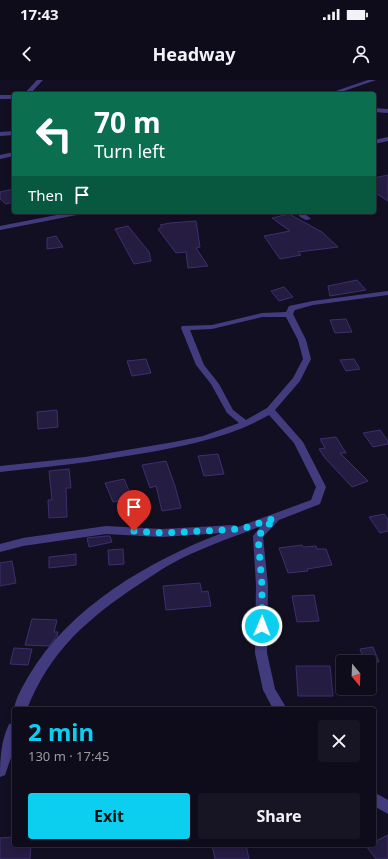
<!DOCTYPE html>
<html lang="en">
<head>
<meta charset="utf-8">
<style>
	:root { --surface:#0e0b1a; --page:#171423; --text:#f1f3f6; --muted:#9b9ba2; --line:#2e2b39; --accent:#0cceef }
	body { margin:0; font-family:"Noto Sans",sans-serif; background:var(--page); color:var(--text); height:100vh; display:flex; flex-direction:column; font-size:15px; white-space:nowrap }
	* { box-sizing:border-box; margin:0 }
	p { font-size:13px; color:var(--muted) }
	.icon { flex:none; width:22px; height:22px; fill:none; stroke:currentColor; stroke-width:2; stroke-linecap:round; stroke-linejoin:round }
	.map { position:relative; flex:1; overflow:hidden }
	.side { position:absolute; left:12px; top:627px; width:364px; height:140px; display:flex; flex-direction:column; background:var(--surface); border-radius:4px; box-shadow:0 2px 6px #0003,0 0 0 1px var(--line) }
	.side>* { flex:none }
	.guide { position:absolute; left:12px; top:12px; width:364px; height:122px; border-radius:4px; box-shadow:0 2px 6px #0003,0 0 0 1px var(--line); background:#0b6e4f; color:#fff; overflow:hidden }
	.needle { width:26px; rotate:161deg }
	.controls { position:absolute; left:336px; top:575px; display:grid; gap:8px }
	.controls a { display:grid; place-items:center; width:40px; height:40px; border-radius:4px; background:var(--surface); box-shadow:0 2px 6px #0003,0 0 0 1px var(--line); font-size:20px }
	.pin { position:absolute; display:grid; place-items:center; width:34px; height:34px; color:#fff; margin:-41px -17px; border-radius:50% 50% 50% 0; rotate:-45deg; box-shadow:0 0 4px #0007 }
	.pin .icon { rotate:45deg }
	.me { position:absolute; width:44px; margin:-22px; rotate:1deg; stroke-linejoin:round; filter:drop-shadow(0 0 3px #0008) }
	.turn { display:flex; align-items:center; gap:14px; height:84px; padding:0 16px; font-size:18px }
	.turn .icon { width:52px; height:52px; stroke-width:2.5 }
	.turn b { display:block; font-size:28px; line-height:34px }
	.then { display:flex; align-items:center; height:38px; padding:0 16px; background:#0003; gap:8px; font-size:15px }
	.round { display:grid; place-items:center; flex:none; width:42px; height:42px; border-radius:4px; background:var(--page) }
	.overview { display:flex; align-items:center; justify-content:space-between; height:68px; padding:0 16px }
	h1 { font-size:24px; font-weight:700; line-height:30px; color:var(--accent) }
	.cta { display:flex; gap:8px; margin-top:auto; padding:8px 16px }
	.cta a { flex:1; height:46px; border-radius:4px; background:var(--accent); color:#111; font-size:16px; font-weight:700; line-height:46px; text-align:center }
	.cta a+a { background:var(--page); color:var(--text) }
	.status { display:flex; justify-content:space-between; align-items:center; height:28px; padding:0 20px; background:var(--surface); direction:ltr }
	.status svg { height:11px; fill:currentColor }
	header { display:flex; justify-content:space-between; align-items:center; height:52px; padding:0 16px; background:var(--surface); font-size:18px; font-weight:700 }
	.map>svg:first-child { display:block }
</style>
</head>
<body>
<div class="status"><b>17:43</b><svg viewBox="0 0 49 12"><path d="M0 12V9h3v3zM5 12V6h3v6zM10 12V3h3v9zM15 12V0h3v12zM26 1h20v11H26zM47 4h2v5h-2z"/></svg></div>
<header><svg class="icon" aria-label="back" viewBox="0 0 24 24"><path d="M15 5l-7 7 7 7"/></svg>Headway<svg class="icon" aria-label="person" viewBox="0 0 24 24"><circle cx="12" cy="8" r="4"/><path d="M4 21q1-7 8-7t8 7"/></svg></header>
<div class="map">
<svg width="388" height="779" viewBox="0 0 388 779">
	<rect width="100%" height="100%" fill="#130f22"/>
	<g fill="#251c42" stroke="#3e2f6d">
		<polygon points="388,95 388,121 374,112 374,98"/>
		<polygon points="14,109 14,122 6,124 0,119 0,112"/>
		<polygon points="289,134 322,152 338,167 298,172 301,175 280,179 264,156 290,151 272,138"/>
		<polygon points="196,141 200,167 196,168 208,186 188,188 186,172 176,173 158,149 162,147 160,145 170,143"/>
		<polygon points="128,146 149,172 151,181 134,184 115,149"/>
		<polygon points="56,156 63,167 47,169 47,158"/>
		<polygon points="357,200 366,210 330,216 328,206"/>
		<polygon points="284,207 293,217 279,221 271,211"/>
		<polygon points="346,239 352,252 335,253 330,240"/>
		<polygon points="146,279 151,293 132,296 127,281"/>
		<polygon points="354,279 360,289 346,291 340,280"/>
		<polygon points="57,330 58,347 38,349 37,332"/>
		<polygon points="380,350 388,361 388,364 373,367 363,353"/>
		<polygon points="336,357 346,373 340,373 368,401 352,407 325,378 319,369 325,368 320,359"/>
		<polygon points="218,374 224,394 204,396 198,376"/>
		<polygon points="166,381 175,406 181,428 162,431 156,406 150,408 142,385"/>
		<polygon points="69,389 71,408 66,408 67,437 49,438 48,420 52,420 49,391"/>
		<polygon points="124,399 132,418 113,422 105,403"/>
		<polygon points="384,434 388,439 388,451 380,453 369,437"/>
		<polygon points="106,456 110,456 112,462 89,467 87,458"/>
		<polygon points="302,465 303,467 316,466 317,469 326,469 332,485 307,489 308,491 288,493 279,468"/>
		<polygon points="123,469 124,484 109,485 108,470"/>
		<polygon points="76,474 76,485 49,488 49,477"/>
		<polygon points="12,481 16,503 0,506 0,483"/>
		<polygon points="200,503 202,512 208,511 211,526 166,530 163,506"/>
		<polygon points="314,515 319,541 297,542 292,516"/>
		<polygon points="32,539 57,540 54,552 58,552 57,556 49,566 25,565"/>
		<polygon points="373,567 379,582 365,582 360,569"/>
		<polygon points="14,568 32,569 28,585 10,584"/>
		<polygon points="296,586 330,586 333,616 298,616"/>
		<polygon points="388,755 388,779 376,779 366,766 374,765 374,762"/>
		<polygon points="14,757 14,765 31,765 30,779 0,779 0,758"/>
		<polygon points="212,765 246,765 249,779 215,779"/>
	</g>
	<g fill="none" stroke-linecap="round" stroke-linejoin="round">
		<g fill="#423c7f" fill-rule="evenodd">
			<polygon points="37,0 43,0 30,14 24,14"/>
			<polygon points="368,0 376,0 338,13 333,12"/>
			<rect x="0" y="15" width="14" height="4"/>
			<polygon points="374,28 388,29 388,33 374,32"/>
			<polygon points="14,51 14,55 0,56 0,52"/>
			<polygon points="388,57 388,61 374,64 374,60"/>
			<polygon points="14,72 14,76 0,79 0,75"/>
			<polygon points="72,132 85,132 82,134 0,150 0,146"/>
			<polygon points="297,132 303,132 311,139 306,140 300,137"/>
			<path d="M388 211V215L313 225 295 230 293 234 306 260 311 279 300 301 275 330 303 362 326 407 320 424 279 440 263 457 268 505 267 573 275 609 287 629H273L263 610 255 573 256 505 253 456 261 446C231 458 200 468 171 484 160 490 149 498 138 505 87 539 50 571 27 629L14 630C15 619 23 606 28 597 69 527 149 481 222 453L162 457 106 454 23 466 0 472V464L23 458 106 446 162 449 234 445 238 447 311 420 316 407 294 363 269 335C229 358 184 366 139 374 93 382 47 387 0 392V386L85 377 174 362 203 356 239 343 227 333 211 304 196 285 181 248 182 246 212 245 262 233 286 232 289 226 313 221ZM262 237H286L298 260 303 279 293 298 267 328 246 340 233 330 219 304 204 285 190 250 212 249Z"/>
			<path d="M14 643V669L5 695 0 697C0 678 1 661 9 644Z"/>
			<polygon points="374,712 388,720 388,734 374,726"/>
		</g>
	</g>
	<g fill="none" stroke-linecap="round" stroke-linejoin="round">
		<polyline stroke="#0cceef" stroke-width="7" stroke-dasharray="0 12.6" points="134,451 162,453 242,449 275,438 258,456 262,505 262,546"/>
	</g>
</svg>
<div class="controls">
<a><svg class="needle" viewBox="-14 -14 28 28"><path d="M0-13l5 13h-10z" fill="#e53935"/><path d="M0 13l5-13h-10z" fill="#9b9ba2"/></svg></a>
</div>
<div class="pin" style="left:134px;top:451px;background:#d93025"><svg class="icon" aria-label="arrive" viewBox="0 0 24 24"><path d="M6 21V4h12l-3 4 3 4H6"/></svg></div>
<svg class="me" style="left:262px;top:546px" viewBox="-20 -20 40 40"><circle r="17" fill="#0cceef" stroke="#fff" stroke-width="3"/><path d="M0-11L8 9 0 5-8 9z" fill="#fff"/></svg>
<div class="guide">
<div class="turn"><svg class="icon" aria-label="left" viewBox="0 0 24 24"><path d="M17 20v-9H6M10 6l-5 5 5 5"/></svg><div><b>70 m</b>Turn left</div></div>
<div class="then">Then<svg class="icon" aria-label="arrive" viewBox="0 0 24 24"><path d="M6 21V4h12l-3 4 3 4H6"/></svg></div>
</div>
<section class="side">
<div class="overview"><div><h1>2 min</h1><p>130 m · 17:45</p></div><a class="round"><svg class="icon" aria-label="close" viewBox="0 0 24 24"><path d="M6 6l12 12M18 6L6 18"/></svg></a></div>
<div class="cta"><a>Exit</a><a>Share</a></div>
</section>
</div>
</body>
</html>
